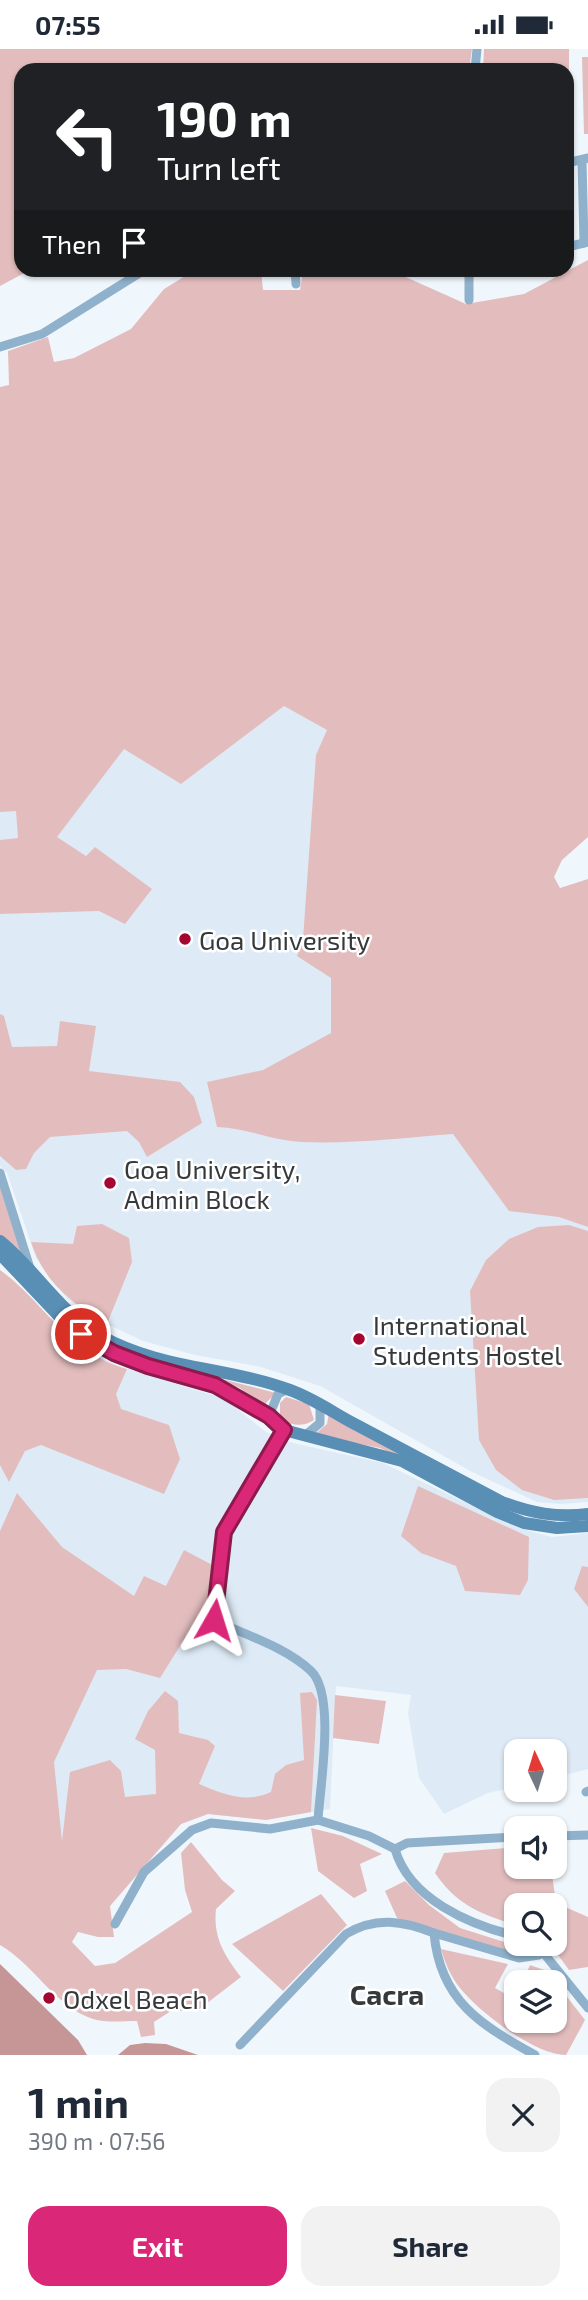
<!DOCTYPE html>
<html lang="en">
<head>
<meta charset="utf-8">
<style>
	:root { --surface:#fff; --page:#f2f2f3; --text:#1f2937; --muted:#747a83; --accent:#db2777 }
	body { margin:0; font-family:"Exo 2",sans-serif; background:var(--page); color:var(--text); height:100vh; display:flex; flex-direction:column; font-size:26px; white-space:nowrap }
	* { box-sizing:border-box; margin:0 }
	p { font-size:23px; color:var(--muted) }
	.icon { flex:none; width:38px; height:38px; fill:none; stroke:currentColor; stroke-width:2; stroke-linecap:round; stroke-linejoin:round }
	.map { position:relative; height:2006px; overflow:hidden }
	.details { display:flex; flex-direction:column; background:var(--surface); flex:1 }
	.details>* { flex:none }
	.banner { position:absolute; left:14px; top:14px; width:560px; height:214px; border-radius:21px; box-shadow:0 2px 5px #0004; background:#202124; color:#fff; overflow:hidden }
	.needle { width:46px; rotate:356deg }
	.controls { position:absolute; left:504px; top:1690px; display:grid; gap:14px }
	.controls a { display:grid; place-items:center; width:63px; height:63px; border-radius:14px; background:var(--surface); box-shadow:0 2px 5px #0004; font-size:35px }
	.pin { position:absolute; display:grid; place-items:center; width:60px; height:60px; color:#fff; margin:-30px; border:4px solid #fff; border-radius:50%; box-shadow:0 2px 7px #0007 }
	.me { position:absolute; width:77px; margin:-38px; rotate:6deg; stroke-linejoin:round; filter:drop-shadow(0 0 5px #0008) }
	.turn { display:flex; align-items:center; gap:24px; height:147px; padding:0 28px; font-size:32px }
	.turn .icon { width:91px; height:91px; stroke-width:2.5 }
	.turn b { display:block; font-size:49px; line-height:60px }
	.then { display:flex; align-items:center; height:66px; padding:0 28px; background:#0003; gap:14px; font-size:26px }
	.round { display:grid; place-items:center; flex:none; width:74px; height:74px; border-radius:21px; background:var(--page) }
	.headline { display:flex; align-items:center; justify-content:space-between; height:119px; padding:0 28px }
	h1 { font-size:42px; font-weight:700; line-height:52px }
	.button { display:flex; gap:14px; margin-top:auto; padding:14px 28px }
	.button a { flex:1; height:80px; border-radius:21px; background:var(--accent); color:#fff; font-size:28px; font-weight:700; line-height:80px; text-align:center }
	.button a+a { background:var(--page); color:var(--text) }
	.status { display:flex; justify-content:space-between; align-items:center; height:49px; padding:0 35px; background:var(--surface); direction:ltr }
	.status svg { height:19px; fill:currentColor }
	.map>svg:first-child { display:block }
</style>
</head>
<body>
<div class="status"><b>07:55</b><svg viewBox="0 0 49 12"><path d="M0 12V9h3v3zM5 12V6h3v6zM10 12V3h3v9zM15 12V0h3v12zM26 1h20v11H26zM47 4h2v5h-2z"/></svg></div>
<div class="map">
<svg width="588" height="2006" viewBox="0 0 588 2006">
	<rect width="100%" height="100%" fill="#f0f7fc"/>
	<g fill="#deebf6">
		<polygon points="509,617 588,1068 588,1453 560,1455 537,1453 472,1423 320,1337 261,1318 195,1306 143,1292 107,1275 67,1250 36,1209 7,1124 0,1117 0,638"/>
		<polygon points="0,1221 57,1280 85,1301 118,1317 225,1350 266,1383 293,1394 383,1414 519,1479 552,1488 588,1484 588,1720 555,1729 555,1703 516,1703 516,1738 488,1744 444,1765 419,1729 408,1664 411,1646 336,1637 330,1760 266,1771 208,1765 181,1775 110,1857 62,1797 0,1684"/>
	</g>
	<g fill="#e3bdbe">
		<polygon points="0,0 472,0 469,21 21,21 21,220 30,221 0,237"/>
		<polygon points="484,0 569,0 569,60 567,21 483,21"/>
		<polygon points="582,8 588,8 588,85 584,85"/>
		<path d="M588 211V788L562 811 554 828 560 839 588 830V1178L559 1168 509 1162 453 1085C402 1089 352 1095 302 1093 272 1092 247 1079 217 1078L207 1033 263 1021 331 984V929L297 907 303 890 316 706 327 681 284 657 181 735 124 700 57 788 86 807 95 798 152 840 125 875 99 862 0 865V791L18 789 16 762 0 763V338L9 336 8 302 48 288 54 313 74 309 131 280 164 240 195 221H261L263 241H300L303 221H390L466 255 524 245Z"/>
		<polygon points="0,965 4,967 12,998 57,997 60,972 96,977 89,1022 180,1033 194,1048 202,1074 147,1108 139,1093 127,1082 50,1088 34,1104 26,1120 16,1121 0,1107"/>
		<polygon points="0,1138 22,1207 0,1190"/>
		<path d="M102 1175 129 1189 132 1213 107 1275C71 1253 45 1235 31 1193L73 1195 77 1177Z"/>
		<polygon points="569,1176 588,1182 588,1449 554,1451 522,1441 496,1421 479,1391 470,1242 486,1211 509,1190 538,1178"/>
		<path d="M0 1221C47 1255 64 1302 127 1320L116 1345 121 1360 169 1376 180 1410 164 1445 41 1396 25 1402 9 1433 0 1416Z"/>
		<polygon points="214,1328 276,1344 266,1354 266,1360 240,1339"/>
		<path d="M286 1348 309 1355 314 1371C301 1379 293 1376 280 1370V1354Z"/>
		<polygon points="329,1363 418,1416 380,1399 314,1386 327,1375"/>
		<polygon points="418,1437 529,1488 528,1531 520,1546 465,1542 456,1517 421,1504 401,1487"/>
		<path d="M17 1444 62 1498 134 1547 144 1527 166 1537 184 1501 218 1519 210 1549 160 1629 126 1620 97 1621 54 1713 62 1792 70 1723 110 1711 121 1722 125 1748 156 1745 155 1701 135 1690 148 1662 165 1642 178 1652 179 1684 208 1691 215 1697 199 1735C223 1745 246 1755 271 1743L275 1725 286 1716 304 1711 300 1644 312 1643 317 1651 311 1763 266 1771 208 1765 181 1775 110 1857 114 1888H98L78 1883 72 1893 95 1917 115 1914 192 1863 185 1841 181 1804 191 1793 222 1831 235 1842 216 1860C213 1888 224 1906 241 1928L198 1961 171 1962 154 1973 155 1986 141 1988 137 1972C124 1972 106 1974 93 1970 54 1957 35 1916 0 1896V1482Z"/>
		<polygon points="582,1517 588,1518 588,1558 574,1540"/>
		<polygon points="335,1646 386,1652 379,1695 333,1689"/>
		<polygon points="311,1779 343,1787 382,1805 360,1815 367,1842 354,1849 318,1822"/>
		<path d="M506 1799 516 1800V1818H551L556 1854 588 1868V1918L569 1921 550 1895H555V1857H516V1876C480 1865 457 1856 435 1824L444 1804Z"/>
		<polygon points="405,1832 429,1856 460,1879 527,1900 527,1904 519,1906 449,1888 397,1869 385,1842"/>
		<polygon points="321,1845 347,1876 283,1942 232,1895"/>
		<path d="M441 1900 508 1915 495 1939 516 1951V1972H555V1934H544L527 1923 530 1916 547 1922 585 1971 566 2006C535 2006 479 1963 460 1939 451 1928 445 1914 441 1900Z"/>
	</g>
	<g fill="#c69697">
		<polygon points="0,1915 78,1991 87,2006 0,2006"/>
		<polygon points="145,1994 166,1995 198,2006 118,2006 130,1996"/>
	</g>
	<g fill="none" stroke-linecap="round" stroke-linejoin="round">
		<g stroke="#8fb1cb" stroke-width="9">
			<polyline points="475,21 477,0"/>
			<polyline points="582,112 584,194"/>
			<polyline points="567,114 588,109"/>
			<polyline points="567,198 588,193"/>
			<polyline points="295,220 296,235"/>
			<polyline points="469,251 469,220"/>
			<polyline points="0,298 42,285 146,220"/>
			<polyline points="0,1124 30,1219"/>
			<polyline points="269,1367 278,1345 289,1340"/>
			<path d="M284 1381 224 1483 214 1571C245 1586 286 1598 311 1622 336 1646 320 1737 318 1771L369 1787 395 1800C409 1850 470 1876 516 1887"/>
			<polyline points="308,1384 320,1374 320,1354"/>
			<polyline points="586,1743 588,1742"/>
			<polyline points="555,1787 588,1786"/>
			<polyline points="395,1800 407,1794 516,1788"/>
			<polyline points="115,1875 144,1823 192,1781 211,1774 270,1780 318,1771"/>
			<polyline points="542,1902 588,1959"/>
			<path d="M240 1996 346 1885C376 1867 403 1872 434 1884"/>
			<path d="M535 2006C481 1976 440 1952 434 1884L519 1909 539 1906 541 1895"/>
		</g>
		<g stroke="#5a8fb5" stroke-width="12">
			<path d="M0 1192C36 1221 60 1264 101 1287 159 1320 228 1318 290 1341 312 1349 331 1362 351 1373 401 1400 452 1426 502 1453 531 1464 557 1469 588 1465"/>
			<polyline points="0,1205 58,1266 81,1285 114,1304 148,1317 215,1336 269,1367 284,1381 402,1412 497,1463 524,1474 557,1479 588,1477"/>
		</g>
	</g>
	<g fill="none" stroke-linecap="round" stroke-linejoin="round">
		<g stroke="#8e194d" stroke-width="18">
			<polyline id="route" points="81,1285 114,1304 148,1317 215,1336 269,1367 284,1381 224,1483 214,1571"/>
		</g>
		<use href="#route" stroke="#db2777" stroke-width="12"/>
	</g>
	<g fill="#a40631" stroke="#fff" stroke-width="2.5">
		<circle cx="185" cy="890" r="7"/>
		<circle cx="110" cy="1134" r="7"/>
		<circle cx="359" cy="1290" r="7"/>
		<circle cx="49" cy="1949" r="7"/>
	</g>
	<g text-anchor="middle" dominant-baseline="central" stroke-width="5" stroke-linejoin="round" paint-order="stroke">
		<g font-size="26" fill="#36393b" stroke="#fff" text-anchor="start">
			<text x="199" y="890">Goa University</text>
			<text x="124" y="1119">Goa University,<tspan x="124" dy="30">Admin Block</tspan></text>
			<text x="373" y="1275">International<tspan x="373" dy="30">Students Hostel</tspan></text>
			<text x="63" y="1949">Odxel Beach</text>
		</g>
		<g font-size="28" font-weight="bold" fill="#36393b" stroke="#fff">
			<text x="387" y="1945">Cacra</text>
		</g>
	</g>
</svg>
<div class="controls">
<a><svg class="needle" viewBox="-14 -14 28 28"><path d="M0-13l5 13h-10z" fill="#e53935"/><path d="M0 13l5-13h-10z" fill="#747a83"/></svg></a>
<a><svg class="icon" aria-label="sound" viewBox="0 0 24 24"><path d="M4 9h4l5-4v14l-5-4H4zM17 9q2 3 0 6"/></svg></a>
<a><svg class="icon" aria-label="search" viewBox="0 0 24 24"><circle cx="10" cy="10" r="6"/><path d="M15 15l6 6"/></svg></a>
<a><svg class="icon" aria-label="layers" viewBox="0 0 24 24"><path d="M12 4l9 5-9 5-9-5zM3 14l9 5 9-5"/></svg></a>
</div>
<div class="pin" style="left:81px;top:1285px;background:#d93025"><svg class="icon" aria-label="arrive" viewBox="0 0 24 24"><path d="M6 21V4h12l-3 4 3 4H6"/></svg></div>
<svg class="me" style="left:214px;top:1571px" viewBox="-20 -20 40 40"><path d="M0-17L14 15 0 8-14 15z" fill="#db2777" stroke="#fff" stroke-width="4"/></svg>
<div class="banner">
<div class="turn"><svg class="icon" aria-label="left" viewBox="0 0 24 24"><path d="M17 20v-9H6M10 6l-5 5 5 5"/></svg><div><b>190 m</b>Turn left</div></div>
<div class="then">Then<svg class="icon" aria-label="arrive" viewBox="0 0 24 24"><path d="M6 21V4h12l-3 4 3 4H6"/></svg></div>
</div>
</div>
<section class="details">
<div class="headline"><div><h1>1 min</h1><p>390 m · 07:56</p></div><a class="round"><svg class="icon" aria-label="close" viewBox="0 0 24 24"><path d="M6 6l12 12M18 6L6 18"/></svg></a></div>
<div class="button"><a>Exit</a><a>Share</a></div>
</section>
</body>
</html>
